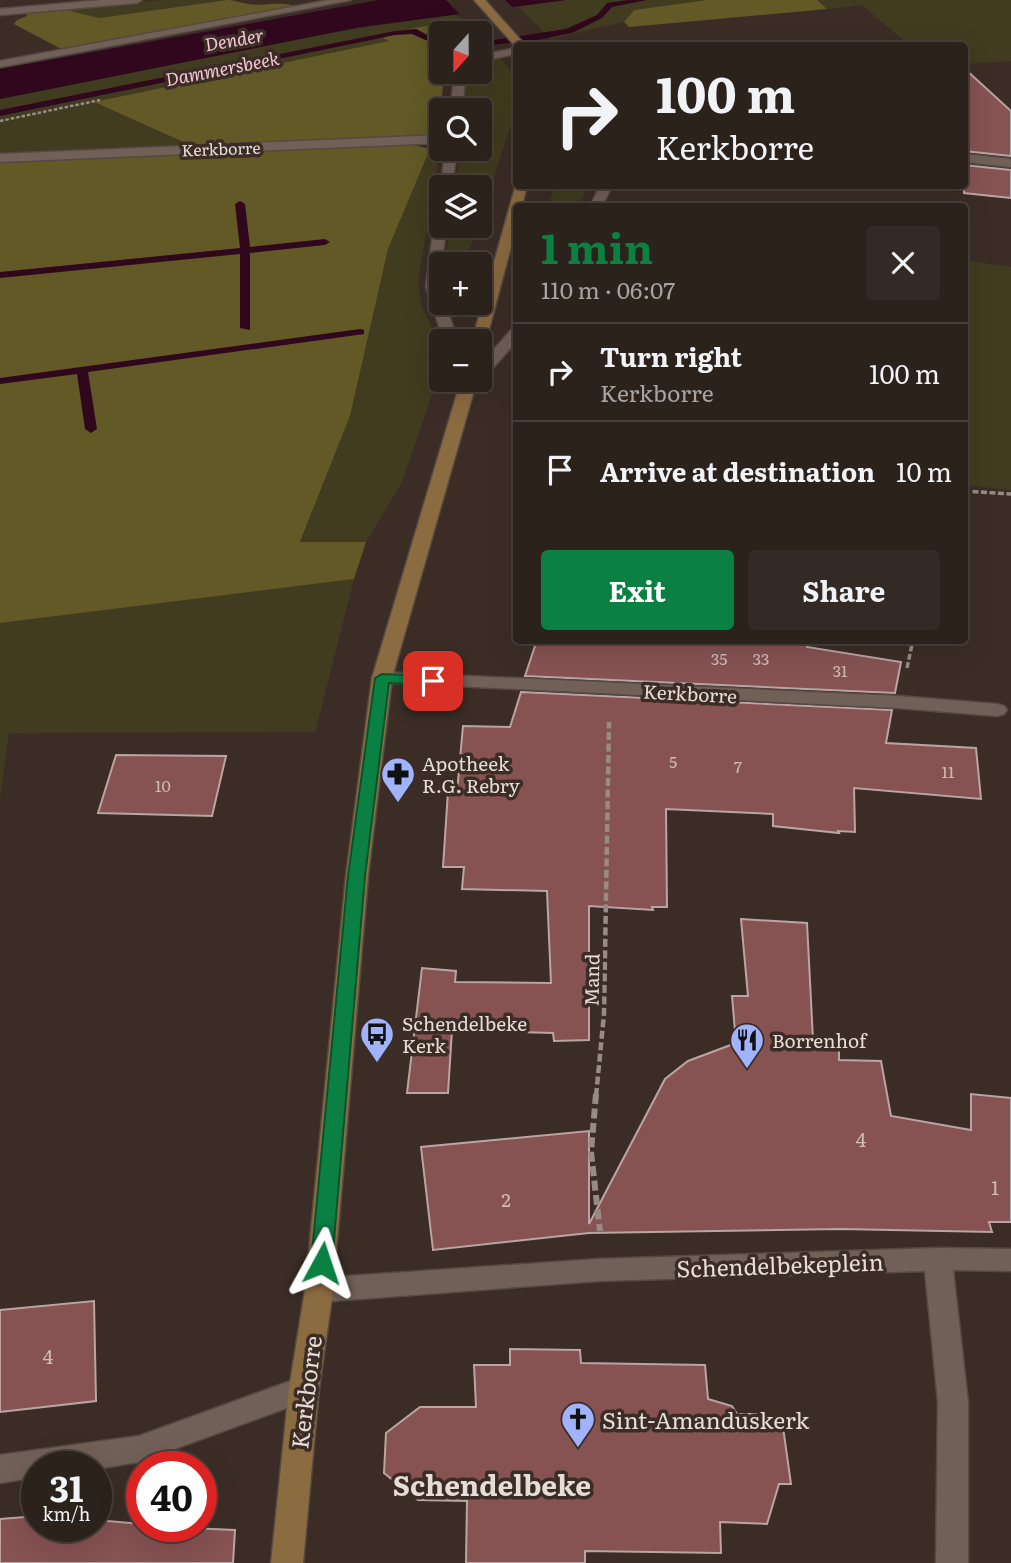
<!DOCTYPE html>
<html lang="en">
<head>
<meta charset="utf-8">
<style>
	:root { --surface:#2c221c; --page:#342a25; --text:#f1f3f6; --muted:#a6a4a3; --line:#483f3b; --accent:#0b8043 }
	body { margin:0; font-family:Literata,serif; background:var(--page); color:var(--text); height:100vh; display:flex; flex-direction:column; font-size:26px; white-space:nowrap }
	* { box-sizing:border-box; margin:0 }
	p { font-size:23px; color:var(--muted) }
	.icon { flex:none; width:38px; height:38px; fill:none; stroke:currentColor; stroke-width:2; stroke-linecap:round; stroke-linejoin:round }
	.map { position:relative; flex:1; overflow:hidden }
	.details { position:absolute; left:513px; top:203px; width:455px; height:441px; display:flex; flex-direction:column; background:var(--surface); border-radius:7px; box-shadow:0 7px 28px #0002,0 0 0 2px var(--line) }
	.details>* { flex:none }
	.top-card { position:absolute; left:513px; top:42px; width:455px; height:147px; border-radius:7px; box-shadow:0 7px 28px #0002,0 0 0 2px var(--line); background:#2c221c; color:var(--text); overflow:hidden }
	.needle { width:46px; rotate:201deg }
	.tools { position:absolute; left:429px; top:21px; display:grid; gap:14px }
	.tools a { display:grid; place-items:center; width:63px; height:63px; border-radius:7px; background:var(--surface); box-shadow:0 7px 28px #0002,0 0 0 2px var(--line); font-size:35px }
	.speed { position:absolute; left:21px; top:1451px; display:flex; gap:14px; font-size:35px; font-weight:700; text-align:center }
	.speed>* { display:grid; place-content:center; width:91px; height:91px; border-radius:50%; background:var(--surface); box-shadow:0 7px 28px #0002,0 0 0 2px var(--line); line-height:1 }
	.speed small { font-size:18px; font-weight:400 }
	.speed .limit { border:10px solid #d22; background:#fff; color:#111 }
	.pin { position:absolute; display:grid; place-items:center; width:60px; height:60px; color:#fff; margin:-30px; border-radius:14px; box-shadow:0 4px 10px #0006 }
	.me { position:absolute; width:77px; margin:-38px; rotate:5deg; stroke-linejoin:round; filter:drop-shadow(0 0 5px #0008) }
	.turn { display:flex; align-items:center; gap:24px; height:147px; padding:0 28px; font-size:32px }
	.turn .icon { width:91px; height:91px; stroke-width:2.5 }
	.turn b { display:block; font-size:49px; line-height:60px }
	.round { display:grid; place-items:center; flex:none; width:74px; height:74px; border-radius:7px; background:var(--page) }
	.head { display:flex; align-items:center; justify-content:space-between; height:119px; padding:0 28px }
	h1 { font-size:42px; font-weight:700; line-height:52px; color:var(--accent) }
	.action { display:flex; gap:14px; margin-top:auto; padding:14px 28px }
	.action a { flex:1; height:80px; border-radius:7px; background:var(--accent); color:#fff; font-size:28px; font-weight:700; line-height:80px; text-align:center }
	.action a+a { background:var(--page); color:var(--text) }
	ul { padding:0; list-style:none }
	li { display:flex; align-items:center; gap:21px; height:98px; padding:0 28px; border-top:2px solid var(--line) }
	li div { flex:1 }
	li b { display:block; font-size:26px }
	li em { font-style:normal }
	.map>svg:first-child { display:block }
</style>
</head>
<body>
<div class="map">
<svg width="1011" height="1563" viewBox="0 0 1011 1563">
	<rect width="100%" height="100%" fill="#3b2d26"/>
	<g fill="#413c1f">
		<polygon points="162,0 227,0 99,18 64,9"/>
		<polygon points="566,0 707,0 634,10 624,22 551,39 518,6"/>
		<polygon points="817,0 1011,0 1011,61 964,64 964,46 909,45 862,5 827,9"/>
		<polygon points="454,14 463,19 379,35 391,41 95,103 190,145 0,154 0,99 311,36"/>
		<polygon points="498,55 513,75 513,118 480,219 480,187 455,187 461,149 480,149 480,110 462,110 461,84 466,72 480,72 480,61"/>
		<polygon points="430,149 439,154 418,282 422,307 435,334 437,380 402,482 366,542 300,543 350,416 388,249"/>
		<polygon points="555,186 588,186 578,206 548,206"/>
		<polygon points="450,226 477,226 465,264 445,264"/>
		<polygon points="964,260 1011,267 1011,490 964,485"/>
		<polygon points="354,579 315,732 9,733 0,799 0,623"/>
	</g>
	<g fill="#625927">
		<path d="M227 0C234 0 237 2 244 3 262 8 274 0 296 6L61 49 14 24 17 20 27 16 25 12 63 9 99 18Z"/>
		<polygon points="707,0 817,0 827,9 629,27 624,22 634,10"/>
		<polygon points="463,19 476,33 441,33 441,44 435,45 440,56 441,72 444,74 439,130 430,136 190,145 94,102 389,41 378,35"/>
		<polygon points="413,145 430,149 388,249 350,416 300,542 366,542 354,579 0,623 0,163 14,160"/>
	</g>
	<polygon fill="#30071c" points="379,0 566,0 361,27 0,99 0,69"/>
	<polygon fill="#3b2d26" points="446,0 505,0 515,10 461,16"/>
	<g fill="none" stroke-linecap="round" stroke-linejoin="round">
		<g fill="#30071c" fill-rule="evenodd">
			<polygon points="628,0 647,0 612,7 602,18 572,33 532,41 480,46 480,42 566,29 597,15 607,3"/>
			<polygon points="416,29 441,42 441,47 412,34 395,35 0,116 0,110 395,31"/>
			<polygon points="240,201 245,204 250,247 325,239 330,242 325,245 250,253 250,330 240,328 240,254 0,278 0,272 240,248 235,204"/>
			<polygon points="360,329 364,330 364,334 88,372 97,429 91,433 85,429 77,374 0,384 0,378"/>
		</g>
	</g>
	<g fill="#865252" stroke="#baa4a4" stroke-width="2">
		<polygon points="964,68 1011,111 1011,156 964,151"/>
		<polygon points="964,165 1011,170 1011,198 964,193"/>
		<polygon points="537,640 807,640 807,647 901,662 895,693 525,676"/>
		<polygon points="521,692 892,710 886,743 976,748 981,799 854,788 855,832 838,831 839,833 773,826 773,814 666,809 667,907 652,907 653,910 589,906 589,1040 554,1041 553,1033 452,1030 448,1093 407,1093 422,968 456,971 455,982 551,983 547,891 462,889 464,867 443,867 448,791 457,792 463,726 510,727"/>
		<polygon points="116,755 226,756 212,816 98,813"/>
		<polygon points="741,919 807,923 813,1040 839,1042 839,1060 881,1061 891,1116 971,1130 971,1094 1011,1098 1011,1222 989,1222 992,1232 840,1229 589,1233 433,1250 421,1147 589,1131 589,1224 665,1079 688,1061 736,1043 732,996 748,996"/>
		<polygon points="94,1301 96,1401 0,1412 0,1310"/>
		<polygon points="510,1349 580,1350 581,1363 705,1365 708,1399 732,1406 737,1414 766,1414 771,1427 783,1427 791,1484 779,1484 767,1524 720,1522 721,1553 585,1551 585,1563 466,1563 467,1501 418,1500 384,1473 386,1433 420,1407 476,1407 474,1365 510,1365"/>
		<polygon points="37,1516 37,1526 96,1526 96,1520 142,1524 142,1526 235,1530 233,1563 0,1563 0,1519"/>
	</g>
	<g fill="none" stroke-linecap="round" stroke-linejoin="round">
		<g stroke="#554943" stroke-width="3">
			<polygon id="lane" points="329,0 351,0 0,67 0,61"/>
		</g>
		<g stroke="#554943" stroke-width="3">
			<g id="street">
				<polygon points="102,0 142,0 137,3 0,15 0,9"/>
				<polygon points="556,43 582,43 587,46 551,46"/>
				<polygon points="516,48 516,54 480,61 480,55"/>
				<polygon points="455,72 466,72 462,110 450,110"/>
				<polygon points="441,135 441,143 0,162 0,154"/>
				<polygon points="445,149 457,149 452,187 441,189"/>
				<polygon points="964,154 1011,159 1011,167 964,162"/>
				<polygon points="600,186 612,186 602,206 590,206"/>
				<polygon points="441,220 441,226 447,226 441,264 441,303 445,303 458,341 444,341 426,287 434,224"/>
				<polygon points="516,329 516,342 485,377 480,378 480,365 511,330"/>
				<polygon points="382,672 898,696 997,704 1004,706 1007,710 1004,714 997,716 898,708 375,682 372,678 375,674"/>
				<polygon points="938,1248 1011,1249 1011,1271 953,1270 968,1402 968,1563 936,1563 938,1402 925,1271 599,1281 319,1302 309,1298 305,1290 309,1282 319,1278 599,1259"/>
				<polygon points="304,1376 314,1380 319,1389 314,1398 139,1462 96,1469 96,1466 37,1466 37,1477 0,1483 0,1455 139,1436"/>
			</g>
		</g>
		<g stroke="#554943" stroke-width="3">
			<g id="secondary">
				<polygon points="474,0 485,0 526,46 516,47"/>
				<polygon points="516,184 527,186 522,206 516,206 516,228 486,341 480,345 480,341 472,341"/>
				<polygon points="461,380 477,380 392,678 368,876 333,1290 319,1389 303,1563 271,1563 289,1389 305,1290 346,876 372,678"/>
			</g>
		</g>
		<polyline stroke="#978b85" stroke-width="2.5" stroke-dasharray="3.5 2" stroke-linecap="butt" points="0,121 100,100"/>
		<g stroke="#978b85" stroke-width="3.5" stroke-dasharray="6 2.5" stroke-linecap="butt">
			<polyline points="964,491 1011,494"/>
			<polyline points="907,668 913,640"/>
		</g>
		<polyline stroke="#978b85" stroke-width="4.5" stroke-dasharray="8 3.5" stroke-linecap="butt" points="596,1096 604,1014 609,722"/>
		<polyline stroke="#978b85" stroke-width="6" stroke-dasharray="10 4.5" stroke-linecap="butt" points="596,1094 591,1152 600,1231"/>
		<use href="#lane" fill="#716058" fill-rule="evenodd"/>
		<use href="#street" fill="#716058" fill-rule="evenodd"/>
		<use href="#secondary" fill="#8b6b40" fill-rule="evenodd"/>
	</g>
	<polygon fill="#0b8043" stroke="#07532c" stroke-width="2" points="382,674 433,676 440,681 433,685 389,683 365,876 332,1263 329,1269 322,1271 314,1269 311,1263 348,876 375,678"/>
	<defs>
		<g id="pharmacy-pin" transform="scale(1.75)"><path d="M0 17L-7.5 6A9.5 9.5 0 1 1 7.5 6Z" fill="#a0b3fd" stroke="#3b2d26"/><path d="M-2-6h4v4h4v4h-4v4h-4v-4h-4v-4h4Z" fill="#111"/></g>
		<g id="bus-pin" transform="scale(1.75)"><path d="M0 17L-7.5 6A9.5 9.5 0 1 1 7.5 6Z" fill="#a0b3fd" stroke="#3b2d26"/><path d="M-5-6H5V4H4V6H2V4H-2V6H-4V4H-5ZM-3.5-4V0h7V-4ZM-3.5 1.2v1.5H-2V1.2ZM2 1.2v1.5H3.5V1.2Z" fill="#111"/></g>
		<g id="restaurant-pin" transform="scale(1.75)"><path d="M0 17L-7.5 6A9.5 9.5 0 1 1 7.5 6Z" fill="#a0b3fd" stroke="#3b2d26"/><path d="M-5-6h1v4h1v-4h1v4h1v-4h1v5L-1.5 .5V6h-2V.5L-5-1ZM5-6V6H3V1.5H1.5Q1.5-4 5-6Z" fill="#111"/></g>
		<g id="church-pin" transform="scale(1.75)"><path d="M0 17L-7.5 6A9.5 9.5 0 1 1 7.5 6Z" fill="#a0b3fd" stroke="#3b2d26"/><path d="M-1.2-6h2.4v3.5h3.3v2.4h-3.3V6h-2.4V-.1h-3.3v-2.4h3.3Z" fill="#111"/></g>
	</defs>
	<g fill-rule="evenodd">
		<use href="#pharmacy-pin" x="398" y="774"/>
		<use href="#bus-pin" x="377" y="1034"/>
		<use href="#restaurant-pin" x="747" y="1040"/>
		<use href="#church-pin" x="578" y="1419"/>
	</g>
	<g text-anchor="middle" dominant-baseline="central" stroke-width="7" stroke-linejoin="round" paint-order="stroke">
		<g font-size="16" fill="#e7ddd8" stroke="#3b2d26">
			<text transform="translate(221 148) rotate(-2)">Kerkborre</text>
		</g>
		<g font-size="16" fill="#cfbab6">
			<text x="719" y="658">35</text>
			<text x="761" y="658">33</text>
			<text x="840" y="670">31</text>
			<text x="673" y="761">5</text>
			<text x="738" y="766">7</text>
			<text x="948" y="771">11</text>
			<text x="163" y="785">10</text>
		</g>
		<g font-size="18" font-style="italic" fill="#f5c5d8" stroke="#3b2d26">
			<text transform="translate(234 39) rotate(-10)">Dender</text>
			<text transform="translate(222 68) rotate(-11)">Dammersbeek</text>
		</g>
		<g font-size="19" fill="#e7ddd8" stroke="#3b2d26">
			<text transform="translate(690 693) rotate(3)">Kerkborre</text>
			<text transform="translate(591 980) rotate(-89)">Mand</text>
		</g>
		<g font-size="19" fill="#e7ddd8" stroke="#3b2d26" text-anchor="start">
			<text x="422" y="763">Apotheek<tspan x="422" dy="22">R.G. Rebry</tspan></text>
			<text x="402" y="1023">Schendelbeke<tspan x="402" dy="22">Kerk</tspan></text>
			<text x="772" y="1040">Borrenhof</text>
		</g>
		<g font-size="19" fill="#cfbab6">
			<text x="861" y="1139">4</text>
			<text x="995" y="1187">1</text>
			<text x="506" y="1199">2</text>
			<text x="48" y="1356">4</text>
		</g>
		<g font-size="23" fill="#e7ddd8" stroke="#3b2d26">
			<text transform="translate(780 1264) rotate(-2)">Schendelbekeplein</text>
			<text transform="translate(305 1392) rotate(-83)">Kerkborre</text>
		</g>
		<g font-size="23" fill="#e7ddd8" stroke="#3b2d26" text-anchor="start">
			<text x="602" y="1419">Sint-Amanduskerk</text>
		</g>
		<g font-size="28" font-weight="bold" fill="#e7ddd8" stroke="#3b2d26">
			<text x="492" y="1484">Schendelbeke</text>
		</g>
	</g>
</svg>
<div class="tools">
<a><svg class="needle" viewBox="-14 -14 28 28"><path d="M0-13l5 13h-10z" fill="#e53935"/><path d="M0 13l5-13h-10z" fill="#a6a4a3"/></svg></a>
<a><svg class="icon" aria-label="search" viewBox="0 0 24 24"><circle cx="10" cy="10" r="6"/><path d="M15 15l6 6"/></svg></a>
<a><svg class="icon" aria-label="layers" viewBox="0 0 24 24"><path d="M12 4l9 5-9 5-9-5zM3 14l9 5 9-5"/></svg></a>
<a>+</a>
<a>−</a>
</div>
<div class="speed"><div>31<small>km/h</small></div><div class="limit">40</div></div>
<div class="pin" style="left:433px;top:681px;background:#d93025"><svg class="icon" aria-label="arrive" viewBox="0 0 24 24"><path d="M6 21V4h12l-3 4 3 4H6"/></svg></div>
<svg class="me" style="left:322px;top:1263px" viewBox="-20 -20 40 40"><path d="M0-17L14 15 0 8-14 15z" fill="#0b8043" stroke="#fff" stroke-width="4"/></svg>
<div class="top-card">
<div class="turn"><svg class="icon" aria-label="right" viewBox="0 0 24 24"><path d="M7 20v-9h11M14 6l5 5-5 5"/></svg><div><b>100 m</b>Kerkborre</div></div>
</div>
<section class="details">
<div class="head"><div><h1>1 min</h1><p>110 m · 06:07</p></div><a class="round"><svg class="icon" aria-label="close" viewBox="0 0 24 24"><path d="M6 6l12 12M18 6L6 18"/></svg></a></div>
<ul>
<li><svg class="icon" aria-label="right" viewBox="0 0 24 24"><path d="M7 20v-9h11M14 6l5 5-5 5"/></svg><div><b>Turn right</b><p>Kerkborre</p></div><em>100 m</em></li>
<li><svg class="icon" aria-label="arrive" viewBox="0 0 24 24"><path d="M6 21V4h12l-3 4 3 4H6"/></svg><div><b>Arrive at destination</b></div><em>10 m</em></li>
</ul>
<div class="action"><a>Exit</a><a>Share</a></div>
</section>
</div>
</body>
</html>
